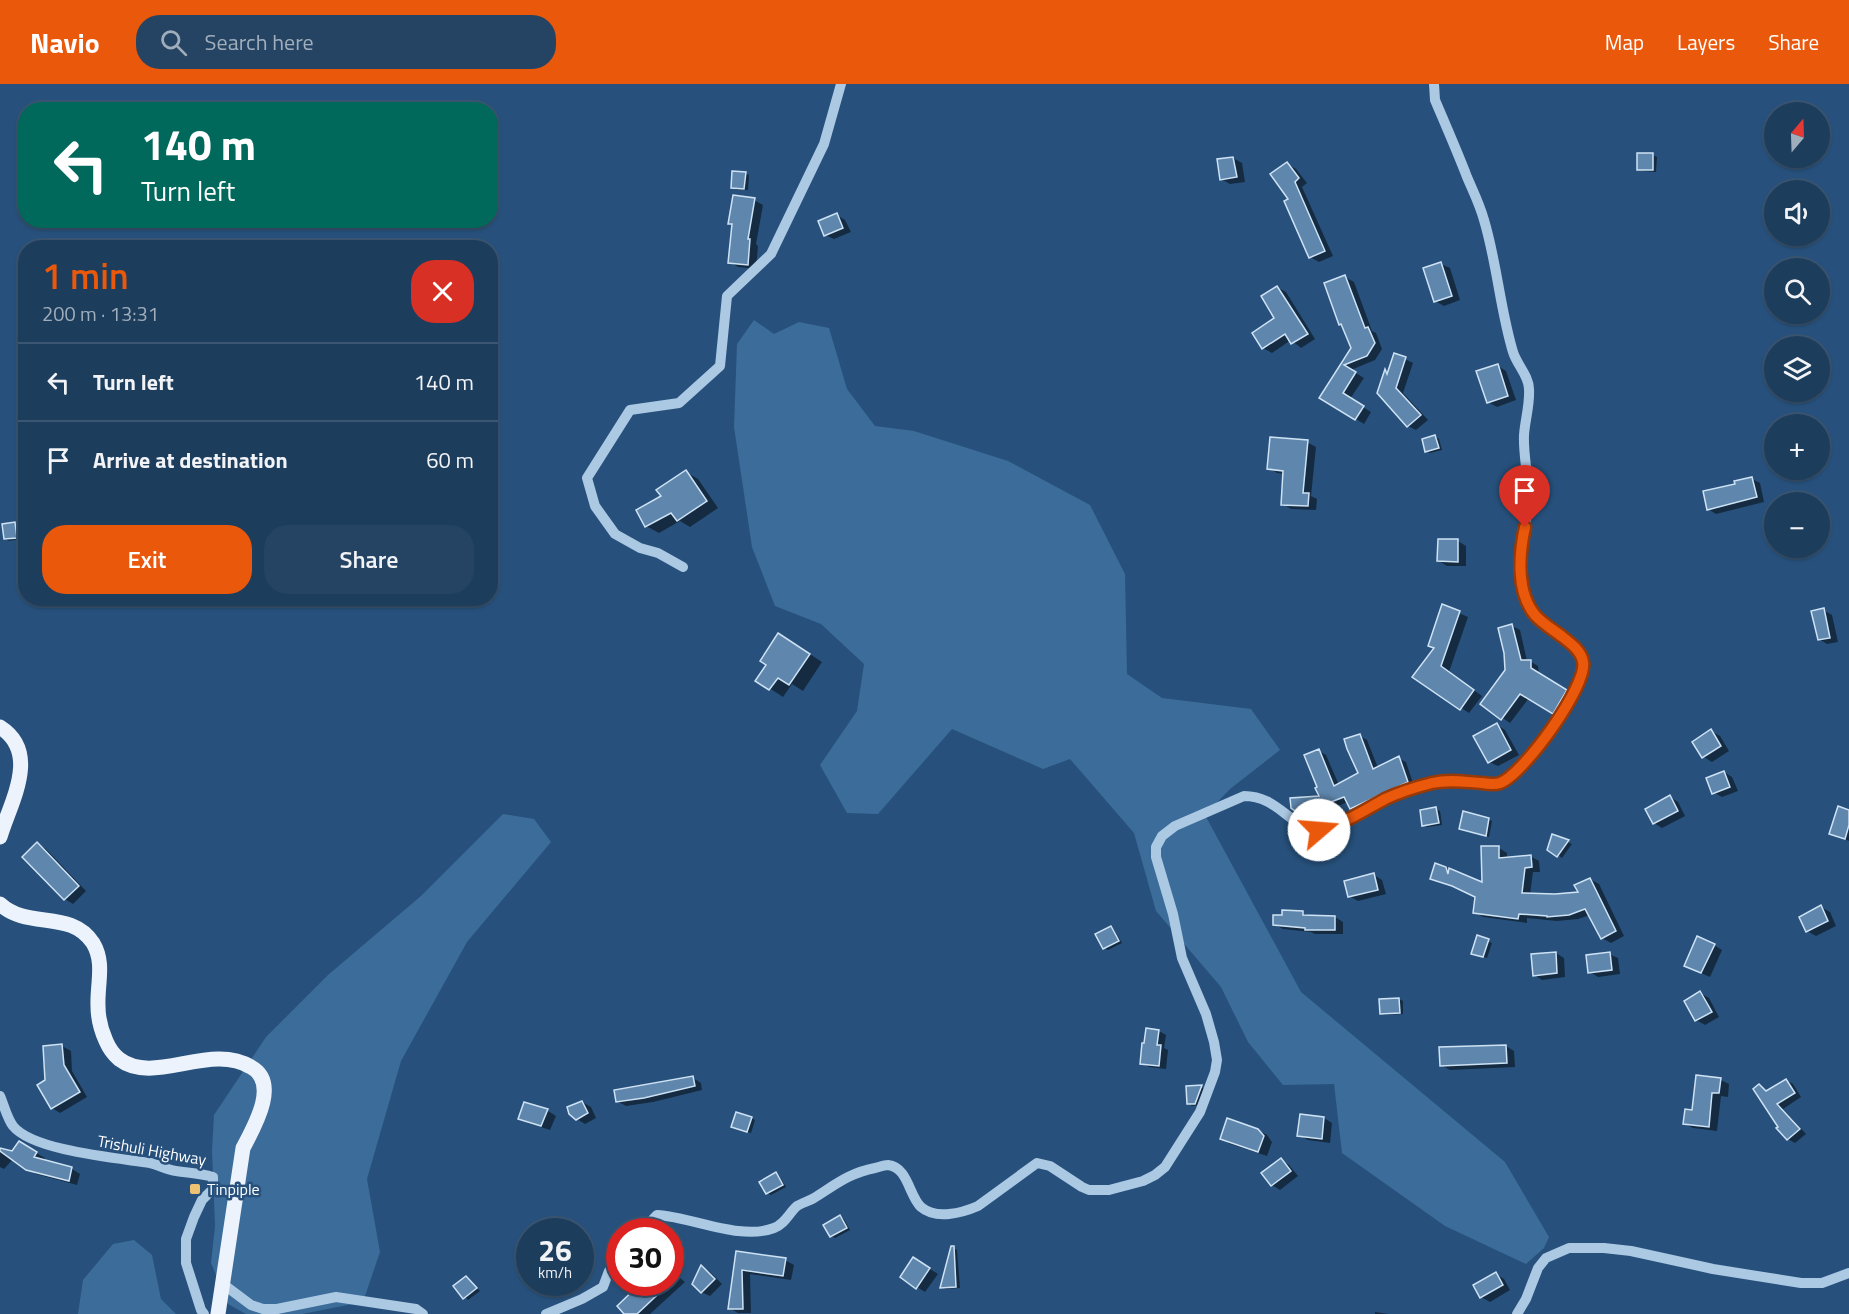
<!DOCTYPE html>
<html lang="en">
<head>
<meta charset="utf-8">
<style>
	:root { --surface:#1d3d5d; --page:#254463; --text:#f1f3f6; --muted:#a0aebc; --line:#3b5672; --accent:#ea580c }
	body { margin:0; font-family:"Titillium Web",sans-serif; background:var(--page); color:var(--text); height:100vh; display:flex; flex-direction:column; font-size:22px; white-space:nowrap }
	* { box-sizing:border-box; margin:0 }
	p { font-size:20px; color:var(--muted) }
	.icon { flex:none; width:33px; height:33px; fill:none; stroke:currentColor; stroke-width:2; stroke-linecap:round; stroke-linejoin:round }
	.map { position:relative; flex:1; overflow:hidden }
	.side { position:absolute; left:18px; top:156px; width:480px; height:366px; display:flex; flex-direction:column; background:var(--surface); border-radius:24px; box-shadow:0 2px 4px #0004,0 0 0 2px var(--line) }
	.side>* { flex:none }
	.hud { position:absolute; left:18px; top:18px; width:480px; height:126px; border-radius:24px; box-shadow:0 2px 4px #0004,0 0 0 2px var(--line); background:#00695c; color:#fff; overflow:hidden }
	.needle { width:39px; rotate:19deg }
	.controls { position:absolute; left:1764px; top:18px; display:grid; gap:12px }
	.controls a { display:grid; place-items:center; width:66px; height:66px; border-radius:50%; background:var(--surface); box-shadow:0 2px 4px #0004,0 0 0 2px var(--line); font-size:30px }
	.speed { position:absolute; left:516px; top:1134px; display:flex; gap:12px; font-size:30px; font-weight:700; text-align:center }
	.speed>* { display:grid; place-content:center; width:78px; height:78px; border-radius:50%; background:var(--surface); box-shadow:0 2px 4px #0004,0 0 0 2px var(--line); line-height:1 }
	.speed small { font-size:15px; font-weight:400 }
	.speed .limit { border:9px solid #d22; background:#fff; color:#111 }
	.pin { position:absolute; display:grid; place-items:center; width:51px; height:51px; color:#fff; margin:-62px -26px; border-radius:50% 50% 50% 0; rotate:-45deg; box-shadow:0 0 6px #0007 }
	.pin .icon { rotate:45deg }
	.me { position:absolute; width:66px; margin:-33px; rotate:72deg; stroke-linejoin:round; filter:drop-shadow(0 0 4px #0008) }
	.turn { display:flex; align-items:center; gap:21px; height:126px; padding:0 24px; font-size:27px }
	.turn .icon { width:78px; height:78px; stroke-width:2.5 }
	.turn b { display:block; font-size:42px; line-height:51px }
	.round { display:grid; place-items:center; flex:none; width:63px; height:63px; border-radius:24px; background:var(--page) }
	.head { display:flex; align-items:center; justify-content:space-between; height:102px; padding:0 24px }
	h1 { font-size:36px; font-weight:600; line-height:45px; color:var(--accent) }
	.primary-button { display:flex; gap:12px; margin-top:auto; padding:12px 24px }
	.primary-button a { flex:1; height:69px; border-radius:24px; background:var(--accent); color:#fff; font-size:24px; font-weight:600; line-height:69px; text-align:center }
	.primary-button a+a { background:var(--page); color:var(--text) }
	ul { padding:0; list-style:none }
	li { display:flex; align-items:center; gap:18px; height:78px; padding:0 24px; border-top:2px solid var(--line) }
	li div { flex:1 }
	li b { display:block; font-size:22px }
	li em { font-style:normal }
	header { display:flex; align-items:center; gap:36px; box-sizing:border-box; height:84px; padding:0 30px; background:var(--accent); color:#fff }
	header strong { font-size:28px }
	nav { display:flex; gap:33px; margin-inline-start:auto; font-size:21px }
	.search { width:420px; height:54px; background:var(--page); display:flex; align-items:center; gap:15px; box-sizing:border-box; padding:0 21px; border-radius:24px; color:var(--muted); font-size:22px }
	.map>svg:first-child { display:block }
</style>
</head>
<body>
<header>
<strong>Navio</strong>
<div class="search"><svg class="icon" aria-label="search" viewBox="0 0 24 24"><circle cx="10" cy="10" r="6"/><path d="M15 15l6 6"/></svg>Search here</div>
<nav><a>Map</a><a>Layers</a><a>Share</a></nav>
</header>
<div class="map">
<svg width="1849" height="1230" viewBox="0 0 1849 1230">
	<rect width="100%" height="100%" fill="#27517c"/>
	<g fill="#3b6c9a">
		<polygon points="754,236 774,250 799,238 829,244 847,305 875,342 914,347 1008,377 1090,421 1125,490 1127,590 1162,614 1251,625 1280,666 1230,705 1205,731 1301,908 1505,1078 1549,1153 1544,1164 1526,1180 1445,1142 1342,1069 1334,1000 1283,1001 1248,958 1221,903 1156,827 1134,749 1070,675 1043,685 952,645 878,730 847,729 820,681 857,627 864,580 821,540 775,522 752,463 734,343 737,260"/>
		<polygon points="503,730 534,735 551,758 467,858 401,977 367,1095 380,1168 363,1218 302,1230 246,1230 228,1220 211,1179 215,1142 212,1067 214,1031 266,953 328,891 421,812"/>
		<polygon points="134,1156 152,1171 161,1215 176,1230 78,1230 83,1196 113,1160"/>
	</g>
	<g fill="#0007">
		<polygon points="1653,71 1657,73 1656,88 1642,87 1638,85"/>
		<polygon points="1233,74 1242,79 1245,98 1230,100 1221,95"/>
		<polygon points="1287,80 1296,85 1307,99 1302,103 1333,172 1319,178 1310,173 1290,116"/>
		<polygon points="745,89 749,91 748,106 736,106 732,103"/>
		<polygon points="754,116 763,121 756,160 758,162 756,185 738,183 730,178 733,141 730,139"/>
		<polygon points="837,131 845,136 851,148 834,155 825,151"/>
		<polygon points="1441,180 1450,184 1460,216 1444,222 1435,217"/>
		<polygon points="1345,193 1354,198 1372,247 1376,249 1382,265 1375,276 1351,286 1364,294 1350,315 1371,328 1364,340 1321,313 1353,264"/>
		<polygon points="1277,203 1286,208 1315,255 1301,264 1291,256 1272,269 1263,264 1276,234"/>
		<polygon points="1405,275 1413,279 1403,309 1428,336 1416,346 1408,342 1386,287 1389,289"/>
		<polygon points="1498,282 1506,287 1516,316 1497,323 1488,318"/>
		<polygon points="1435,352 1439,355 1442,366 1430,369 1426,367"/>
		<polygon points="1307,358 1316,363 1311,412 1317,415 1316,426 1291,425 1283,420 1284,390 1277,389 1269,384"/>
		<polygon points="686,388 698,395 718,424 690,443 680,437 659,449 646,442 663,413"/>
		<polygon points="1752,395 1760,399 1764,418 1716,430 1708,425 1736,401"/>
		<polygon points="15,440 18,442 20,455 9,457 5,455"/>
		<polygon points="1458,457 1466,462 1466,482 1447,482 1439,477"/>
		<polygon points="1443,522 1468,533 1449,588 1482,612 1469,629 1414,593 1435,565"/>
		<polygon points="1823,526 1832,531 1838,558 1827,560 1819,555"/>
		<polygon points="1512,542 1520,546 1527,577 1530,577 1538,582 1539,590 1574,611 1561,633 1529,614 1510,639 1482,620 1506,587"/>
		<polygon points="791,558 822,578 803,607 792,600 783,613 757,596"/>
		<polygon points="1497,641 1505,646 1519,671 1498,682 1489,678"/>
		<polygon points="1711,647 1720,652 1729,667 1712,678 1704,673"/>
		<polygon points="1360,652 1367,656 1378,684 1398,674 1406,678 1414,702 1359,728 1351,724 1348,718 1317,730 1317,734 1309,734 1301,730 1321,714 1319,667 1326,671 1339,701 1360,690"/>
		<polygon points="1724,688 1732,693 1738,707 1722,713 1713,708"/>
		<polygon points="1670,713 1678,718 1685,732 1662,744 1654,739"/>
		<polygon points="1436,725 1440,727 1442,741 1427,743 1424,741"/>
		<polygon points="1849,727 1849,757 1831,749"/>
		<polygon points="1488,735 1492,737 1489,753 1460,744"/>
		<polygon points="1553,752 1572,760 1562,774 1549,765"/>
		<polygon points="37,760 46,765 86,807 73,820 65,815"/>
		<polygon points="1499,764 1507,769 1507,774 1530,772 1539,777 1540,788 1533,788 1530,811 1555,812 1580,809 1590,795 1599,800 1624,852 1611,859 1602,854 1590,831 1578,835 1557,837 1527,834 1527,839 1483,833 1475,828 1477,813 1432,794 1446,784 1483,801"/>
		<polygon points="1374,791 1382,796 1386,810 1358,817 1349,812"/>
		<polygon points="1821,823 1830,828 1836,842 1816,852 1807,847"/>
		<polygon points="1302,829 1310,833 1335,833 1343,838 1343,850 1315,850 1311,848 1283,845 1274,840"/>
		<polygon points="1111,843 1114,846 1122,859 1108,866 1104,864"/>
		<polygon points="1478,853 1492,859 1487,874 1477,871"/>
		<polygon points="1714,861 1722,866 1710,893 1694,886"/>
		<polygon points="1556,869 1564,874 1565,893 1542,896 1534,891"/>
		<polygon points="1609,870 1618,874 1620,890 1598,893 1590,888"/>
		<polygon points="1700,909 1709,914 1719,933 1705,941 1696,936"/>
		<polygon points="1399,915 1403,917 1403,930 1385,931 1381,929"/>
		<polygon points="1148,945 1159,947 1166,951 1164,964 1168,966 1166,985 1149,983 1142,979"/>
		<polygon points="62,962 71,967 72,987 87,1013 60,1029 52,1024 47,997"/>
		<polygon points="1506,962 1514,967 1515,983 1450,986 1441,981"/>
		<polygon points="693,994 701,999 702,1006 653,1018 626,1022 617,1017"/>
		<polygon points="1721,996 1729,1000 1728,1013 1721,1012 1717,1047 1693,1044 1685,1040"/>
		<polygon points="1786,996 1793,1000 1801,1013 1783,1025 1806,1050 1795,1059 1788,1055 1780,1043 1759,1002 1768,1008"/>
		<polygon points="1201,1003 1205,1005 1199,1021 1192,1022 1188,1019"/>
		<polygon points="582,1018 591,1023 596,1034 585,1040 577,1035"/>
		<polygon points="525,1020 548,1027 556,1032 550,1046 528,1039 520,1035"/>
		<polygon points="751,1034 755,1036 751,1049 737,1045"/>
		<polygon points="1324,1034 1332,1039 1330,1059 1308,1056 1299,1051"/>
		<polygon points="1258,1046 1267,1051 1272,1058 1267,1072 1230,1060 1222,1055"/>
		<polygon points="19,1059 45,1074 43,1077 72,1085 80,1090 77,1101 36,1090 13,1075 4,1085 0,1083 0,1063 4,1067 13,1069"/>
		<polygon points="1281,1076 1289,1081 1298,1092 1280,1106 1272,1101"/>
		<polygon points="776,1090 779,1092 786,1103 771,1111 767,1109"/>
		<polygon points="840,1133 844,1135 850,1146 835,1154 831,1152"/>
		<polygon points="953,1164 957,1166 960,1204 945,1205 942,1203"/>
		<polygon points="738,1169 785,1176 794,1181 791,1196 750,1190 751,1229 738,1229 729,1224"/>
		<polygon points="922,1180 938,1190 925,1208 917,1203"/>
		<polygon points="702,1183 710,1188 722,1200 710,1212 701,1208"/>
		<polygon points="670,1186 685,1198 650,1230 626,1230 644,1198 670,1198"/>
		<polygon points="1496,1190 1504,1195 1510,1206 1490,1218 1481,1213"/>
		<polygon points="466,1194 480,1207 468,1216 455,1202"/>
		<polygon points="1375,1228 1389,1230 1390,1230 1375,1230"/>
	</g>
	<g fill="#5f87ad" stroke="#cee2f4" stroke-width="1.5">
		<rect x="1637" y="69" width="16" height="17"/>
		<polygon points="1233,73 1237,93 1220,96 1217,75"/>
		<polygon points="1287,78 1299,94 1295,98 1325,167 1309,174 1284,117 1288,115 1270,90"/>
		<polygon points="732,87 746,88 744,105 731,104"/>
		<polygon points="733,111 755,114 748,155 750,155 748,181 728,179 732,140 728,140"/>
		<polygon points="837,129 843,144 824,152 818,137"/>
		<polygon points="1441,178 1452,212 1434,218 1423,184"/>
		<polygon points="1345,191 1365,244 1368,243 1375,259 1367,272 1344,281 1356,288 1343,309 1364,322 1355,336 1319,314 1351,264 1341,240 1339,241 1324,199"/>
		<polygon points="1277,202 1308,250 1291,260 1285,250 1262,265 1252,249 1274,234 1261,212"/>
		<polygon points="1394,269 1406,273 1396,304 1421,331 1407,343 1377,309 1385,285 1387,290"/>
		<polygon points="1498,280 1508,312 1487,319 1476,287"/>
		<polygon points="1435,351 1439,364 1425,368 1422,355"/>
		<polygon points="1270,353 1308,356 1303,409 1309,409 1308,422 1281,421 1283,387 1267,385"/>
		<polygon points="686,386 707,417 677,437 671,429 645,443 636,426 661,412 656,406"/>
		<polygon points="1752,393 1757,413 1707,426 1703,407 1735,400 1734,397"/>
		<polygon points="15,438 17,454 4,455 2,440"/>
		<polygon points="1438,455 1458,455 1458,478 1437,477"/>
		<polygon points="1442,520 1460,527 1441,582 1474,606 1460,626 1412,593 1434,564 1428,562"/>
		<polygon points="1824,524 1830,554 1818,556 1811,527"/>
		<polygon points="1512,540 1521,576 1531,576 1531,584 1567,606 1553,630 1520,610 1501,636 1480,620 1505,586 1504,569 1498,544"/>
		<polygon points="778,549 810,570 789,601 778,594 769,606 755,597 766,581 760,577"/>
		<polygon points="1497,639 1511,666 1488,679 1473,652"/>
		<polygon points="1711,645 1721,662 1702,674 1692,658"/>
		<polygon points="1360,650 1373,685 1399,672 1408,698 1350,725 1344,713 1310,726 1311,731 1300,731 1291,724 1290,714 1319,712 1315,704 1317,703 1304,671 1319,665 1334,702 1358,689 1347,665 1344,655"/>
		<polygon points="1724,687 1730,703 1712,710 1706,694"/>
		<polygon points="1670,711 1678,727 1653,740 1645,725"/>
		<polygon points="1838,722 1849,726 1849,741 1845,755 1829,750"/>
		<polygon points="1436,723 1439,739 1422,742 1420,726"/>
		<polygon points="1463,727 1489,734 1486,752 1459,745"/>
		<polygon points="1552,750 1569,756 1557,773 1547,766"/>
		<polygon points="37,758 79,802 64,816 22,773"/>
		<polygon points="1481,762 1499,762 1499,774 1531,771 1532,783 1525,784 1522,809 1555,810 1578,808 1574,801 1590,794 1616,847 1601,855 1585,825 1569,831 1547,833 1547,832 1519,830 1518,835 1473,829 1475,813 1452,802 1430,795 1435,779 1446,783 1448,790 1449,784 1482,798"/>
		<polygon points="1374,789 1378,806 1348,813 1344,797"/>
		<polygon points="1821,821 1828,837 1806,848 1799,833"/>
		<polygon points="1282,826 1303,827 1303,831 1335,832 1335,846 1305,846 1305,844 1273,841 1273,831 1282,831"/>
		<polygon points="1111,842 1119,857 1103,865 1095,850"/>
		<polygon points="1477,851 1489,855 1483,873 1471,870"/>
		<polygon points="1697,852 1715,860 1701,889 1684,882"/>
		<polygon points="1556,868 1557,889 1533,892 1531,870"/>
		<polygon points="1610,868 1612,886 1588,889 1586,871"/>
		<polygon points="1700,907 1712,928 1695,937 1684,917"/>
		<polygon points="1399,914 1400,929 1380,930 1379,915"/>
		<polygon points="1146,944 1159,946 1157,961 1161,961 1159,982 1140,980 1142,959 1144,959"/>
		<polygon points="62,960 64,981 80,1008 51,1025 37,1001 45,996 43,962"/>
		<polygon points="1506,961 1507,979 1440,982 1439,963"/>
		<polygon points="1696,991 1721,994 1719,1009 1712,1009 1709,1043 1683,1040 1685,1025 1692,1026"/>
		<polygon points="693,992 695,1002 644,1014 616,1018 614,1006"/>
		<polygon points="1786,995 1795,1009 1777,1020 1800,1045 1787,1056 1776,1044 1778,1043 1753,1005 1759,1000 1766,1007"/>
		<polygon points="1202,1001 1195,1020 1187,1020 1186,1002"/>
		<polygon points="582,1017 588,1029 576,1036 569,1030 567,1023"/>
		<polygon points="524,1018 548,1025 541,1042 518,1035"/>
		<polygon points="736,1028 752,1033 747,1048 731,1043"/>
		<polygon points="1300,1030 1324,1033 1322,1055 1297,1052"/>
		<polygon points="1227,1034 1258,1045 1264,1052 1258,1068 1220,1055"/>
		<polygon points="19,1057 37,1068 34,1073 72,1083 69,1097 26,1086 0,1067 0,1064 12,1067"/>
		<polygon points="1281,1074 1291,1087 1271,1102 1261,1089"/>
		<polygon points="776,1088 783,1101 766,1110 759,1098"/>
		<polygon points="840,1131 847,1144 830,1153 823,1141"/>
		<polygon points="951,1162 954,1162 956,1203 940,1204"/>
		<polygon points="736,1167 786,1174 783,1192 742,1186 743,1225 728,1225"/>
		<polygon points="913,1173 930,1184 916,1205 900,1193"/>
		<polygon points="701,1181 715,1195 701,1209 692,1200"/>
		<polygon points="1496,1188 1503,1201 1480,1214 1473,1201"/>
		<polygon points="466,1192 477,1204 463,1215 453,1202"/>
		<polygon points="642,1198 671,1198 637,1230 624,1230 617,1222"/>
	</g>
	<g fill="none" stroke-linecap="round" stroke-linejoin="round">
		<g stroke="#acc9e4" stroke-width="10">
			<polyline points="683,483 658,469 640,464 615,450 595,422 587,394 630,326 679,319 720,282 727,212 771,170 824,60 841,0"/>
			<path d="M0 1012C4 1021 7 1034 13 1042 33 1067 118 1074 150 1079 159 1081 167 1086 176 1087 189 1089 199 1089 213 1093V1105L202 1116 194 1133 186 1155V1179L201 1226 204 1230"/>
			<path d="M641 1148 657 1131C693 1133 740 1157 774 1144 785 1140 789 1129 797 1122 802 1119 809 1117 814 1114 835 1101 849 1089 875 1084 879 1083 884 1081 888 1081 908 1083 909 1112 921 1123 936 1136 962 1129 978 1122L1037 1079 1050 1082 1082 1103 1089 1106H1109L1143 1097 1155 1091 1165 1083 1200 1028 1215 988 1217 976 1214 958 1206 930 1182 874 1173 830 1156 773V763L1162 752 1175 742 1244 712C1279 712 1289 744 1318 745 1341 747 1375 719 1397 710 1412 704 1431 697 1447 696 1463 696 1483 703 1499 699 1522 694 1586 603 1583 580 1580 555 1548 547 1534 529 1522 514 1520 493 1521 475 1521 454 1528 434 1528 413 1529 393 1523 372 1524 351 1525 336 1530 321 1529 305 1529 292 1517 281 1513 268 1500 225 1497 179 1484 136 1480 121 1473 107 1467 93 1457 67 1446 42 1435 16L1434 0"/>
			<polyline points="223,1200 251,1221 263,1225 277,1225 336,1213 416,1225 423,1230"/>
			<polyline points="546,1230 582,1215 603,1203 609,1187 620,1177"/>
			<polyline points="1517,1230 1526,1215 1538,1184 1546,1174 1569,1164 1604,1164 1631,1167 1713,1185 1801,1199 1822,1199 1849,1189"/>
		</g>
		<g stroke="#ecf3fc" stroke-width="15">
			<path d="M0 643C41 669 10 719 0 753"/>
			<path d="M0 820C28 846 71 825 93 859 105 879 97 900 98 922 98 934 101 946 106 957 109 964 113 970 119 975 154 1002 210 958 251 983 280 999 254 1043 243 1064L218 1230"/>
		</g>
	</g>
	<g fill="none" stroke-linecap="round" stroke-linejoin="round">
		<g stroke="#983908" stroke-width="15">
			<path id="route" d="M1319 746C1344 740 1363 727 1385 715 1400 708 1416 703 1432 699 1449 695 1465 698 1482 699 1488 700 1495 701 1500 699 1523 691 1588 601 1583 578 1581 566 1569 558 1560 551 1552 545 1542 539 1535 531 1516 508 1519 470 1525 443"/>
		</g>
		<use href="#route" stroke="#ea580c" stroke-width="10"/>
	</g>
	<rect fill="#edc272" stroke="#27517c" stroke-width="2" x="189" y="1099" width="12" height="12" rx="3"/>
	<g text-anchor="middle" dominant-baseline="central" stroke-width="5" stroke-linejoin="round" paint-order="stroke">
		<g font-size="16" fill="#fff" stroke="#27517c">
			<text transform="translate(152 1066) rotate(10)">Trishuli Highway</text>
		</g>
		<g font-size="16" fill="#fff" stroke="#27517c" text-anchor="start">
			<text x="207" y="1105">Tinpiple</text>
		</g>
	</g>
</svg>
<div class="controls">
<a><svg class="needle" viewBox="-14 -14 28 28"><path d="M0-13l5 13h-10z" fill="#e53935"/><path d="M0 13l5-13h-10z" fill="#a0aebc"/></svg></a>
<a><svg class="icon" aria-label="sound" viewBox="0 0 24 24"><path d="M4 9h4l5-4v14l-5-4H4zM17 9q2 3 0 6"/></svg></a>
<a><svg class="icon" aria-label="search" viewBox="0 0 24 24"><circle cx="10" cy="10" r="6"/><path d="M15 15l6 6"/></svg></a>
<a><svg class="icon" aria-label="layers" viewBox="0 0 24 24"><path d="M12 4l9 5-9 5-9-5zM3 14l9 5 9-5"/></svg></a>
<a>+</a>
<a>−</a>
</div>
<div class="speed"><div>26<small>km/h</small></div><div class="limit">30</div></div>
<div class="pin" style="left:1525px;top:443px;background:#d93025"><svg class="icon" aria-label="arrive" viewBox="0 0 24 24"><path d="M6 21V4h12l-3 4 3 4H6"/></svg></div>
<svg class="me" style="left:1319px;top:746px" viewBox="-20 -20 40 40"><circle r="19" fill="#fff"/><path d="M0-13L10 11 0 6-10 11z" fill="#ea580c"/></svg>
<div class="hud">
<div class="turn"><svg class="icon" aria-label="left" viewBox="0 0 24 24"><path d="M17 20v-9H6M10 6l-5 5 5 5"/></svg><div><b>140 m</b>Turn left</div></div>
</div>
<section class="side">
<div class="head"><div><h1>1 min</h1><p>200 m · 13:31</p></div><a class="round" style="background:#d93025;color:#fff"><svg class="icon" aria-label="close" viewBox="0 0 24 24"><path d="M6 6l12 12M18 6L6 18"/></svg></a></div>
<ul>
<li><svg class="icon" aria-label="left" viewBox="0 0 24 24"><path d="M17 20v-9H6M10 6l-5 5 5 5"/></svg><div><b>Turn left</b></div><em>140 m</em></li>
<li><svg class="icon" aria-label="arrive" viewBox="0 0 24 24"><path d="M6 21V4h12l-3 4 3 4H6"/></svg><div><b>Arrive at destination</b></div><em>60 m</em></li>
</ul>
<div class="primary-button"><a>Exit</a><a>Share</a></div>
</section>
</div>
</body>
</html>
